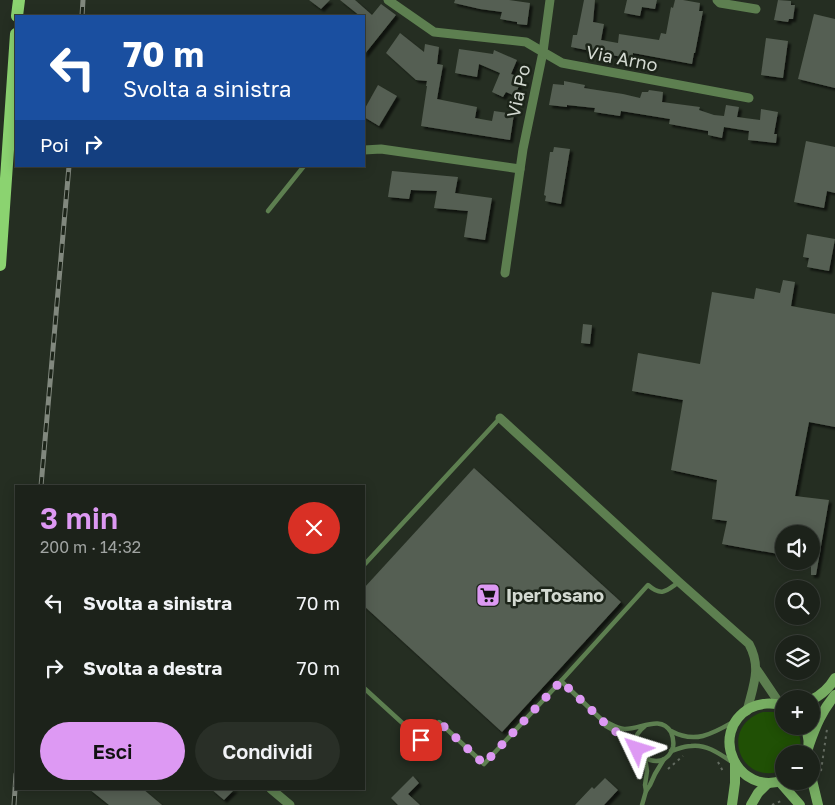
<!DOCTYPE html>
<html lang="it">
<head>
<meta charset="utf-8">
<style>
	:root { --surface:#1c221a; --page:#292f27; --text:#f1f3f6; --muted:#a0a4a2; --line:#3a3f39; --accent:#dd99f3 }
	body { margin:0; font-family:"Golos Text",sans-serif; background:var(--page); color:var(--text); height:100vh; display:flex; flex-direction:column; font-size:19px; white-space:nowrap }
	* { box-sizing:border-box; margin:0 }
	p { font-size:16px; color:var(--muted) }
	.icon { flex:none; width:28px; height:28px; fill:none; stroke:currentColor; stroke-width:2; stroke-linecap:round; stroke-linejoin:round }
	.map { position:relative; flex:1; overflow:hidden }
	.panel { position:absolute; left:15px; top:485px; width:350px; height:305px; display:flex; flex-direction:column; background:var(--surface); border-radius:0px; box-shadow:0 2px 12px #0003,0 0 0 1px var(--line) }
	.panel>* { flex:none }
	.top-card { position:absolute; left:15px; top:15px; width:350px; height:152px; border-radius:0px; box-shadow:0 2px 12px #0003,0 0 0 1px var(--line); background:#1a4fa0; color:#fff; overflow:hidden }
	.controls { position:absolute; left:775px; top:525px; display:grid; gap:10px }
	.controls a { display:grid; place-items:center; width:45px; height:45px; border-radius:50%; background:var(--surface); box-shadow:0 2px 12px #0003,0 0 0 1px var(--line); font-size:25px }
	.pin { position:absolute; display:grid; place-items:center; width:42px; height:42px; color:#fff; margin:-21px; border-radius:10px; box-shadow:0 2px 8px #0006 }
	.me { position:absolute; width:55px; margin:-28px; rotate:311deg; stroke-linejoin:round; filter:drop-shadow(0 0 4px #0008) }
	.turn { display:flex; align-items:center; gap:18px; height:105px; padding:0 25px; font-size:22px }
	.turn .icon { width:65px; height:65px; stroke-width:2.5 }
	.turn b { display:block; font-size:35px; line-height:42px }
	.then { display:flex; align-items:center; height:48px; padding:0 25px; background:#0003; gap:10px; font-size:19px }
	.round { display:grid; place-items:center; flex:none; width:52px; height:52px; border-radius:26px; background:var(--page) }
	.summary { display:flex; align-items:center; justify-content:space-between; height:85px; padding:0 25px }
	h1 { font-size:30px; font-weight:600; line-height:38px; color:var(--accent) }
	.cta { display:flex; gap:10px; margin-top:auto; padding:10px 25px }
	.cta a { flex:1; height:58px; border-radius:30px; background:var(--accent); color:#111; font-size:20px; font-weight:600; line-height:58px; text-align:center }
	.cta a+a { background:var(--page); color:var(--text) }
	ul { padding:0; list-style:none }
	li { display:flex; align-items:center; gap:15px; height:65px; padding:0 25px }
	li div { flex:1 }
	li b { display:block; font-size:19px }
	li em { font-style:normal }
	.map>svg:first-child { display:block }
</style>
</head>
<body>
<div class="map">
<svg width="835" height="805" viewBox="0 0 835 805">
	<defs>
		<filter id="shadow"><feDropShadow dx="3" dy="3" stdDeviation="1" flood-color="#0009"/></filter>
	</defs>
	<rect width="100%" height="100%" fill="#252e22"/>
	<path fill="#205005" d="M763 712H775L784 716V726H795C801 735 802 744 798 754H784V770C740 788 718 726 763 712Z"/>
	<g fill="#555f52" filter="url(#shadow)">
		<polygon points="309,0 330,0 321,9"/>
		<polygon points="340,0 355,0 372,15 381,4 396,15 364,55 364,16 360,16"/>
		<polygon points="455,0 509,0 530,3 527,25 517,24 517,22 500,19 502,12 480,9 454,3"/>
		<polygon points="584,0 595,0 593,22 604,24 601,40 618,43 619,34 659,40 661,33 666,34 671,7 673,8 675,0 683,0 700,3 699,11 703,11 695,53 694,53 692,64 633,53 632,59 571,47 573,35 577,35"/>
		<polygon points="627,0 657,0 655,9 642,7 640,16 624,13"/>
		<polygon points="778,0 791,1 791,5 795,5 793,19 789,19 788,22 774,20"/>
		<polygon points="814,14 835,19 835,88 798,79"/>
		<polygon points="400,33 424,52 425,44 439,47 437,64 443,65 437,99 477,107 475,118 492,121 494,111 514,114 510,140 421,126 427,86 426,86 427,81 416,80 386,53"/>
		<polygon points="766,38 788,41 783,78 761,75"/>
		<polygon points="459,49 493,54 494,50 517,60 511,74 522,78 515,96 506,92 503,97 492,92 500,73 479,64 477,77 455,73"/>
		<polygon points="564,81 585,85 584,88 623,94 640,98 642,92 648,92 649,90 663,92 662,102 700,107 699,110 714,115 724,116 726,105 739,107 737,117 760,120 761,109 778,112 774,134 777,134 776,143 748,140 749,131 724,127 722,138 708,135 708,131 669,124 670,119 621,111 620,116 594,112 595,108 567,105 567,107 549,105 553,84 564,85"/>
		<polygon points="378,85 397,96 379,126 364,117 364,110"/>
		<polygon points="806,141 835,147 835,193 827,191 824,208 794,202"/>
		<polygon points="554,147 570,149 561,204 545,201 546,196 544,195 550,152 553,152"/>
		<polygon points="392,171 458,177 455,193 492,198 485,240 464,237 468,211 434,208 437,191 411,190 409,199 388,197"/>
		<polygon points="807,234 835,239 829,271 807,267 809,258 803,257"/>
		<polygon points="783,280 795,282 791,306 835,314 835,427 809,422 795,496 829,500 816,575 811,575 811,534 784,534 784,555 722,544 727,521 712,519 717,480 671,470 683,400 632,391 638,353 700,364 712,292 754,299 756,288 780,293"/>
		<polygon points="583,324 592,325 590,344 581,343"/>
		<polygon points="474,468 621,602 502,732 364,606 364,588"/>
		<polygon points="413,776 419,783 408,794 420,805 398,805 391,798"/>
		<polygon points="605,778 618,790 604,805 575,805 592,787 594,789"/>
		<polygon points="89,789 143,789 162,805 109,805"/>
		<polygon points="211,789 235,789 224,800"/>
	</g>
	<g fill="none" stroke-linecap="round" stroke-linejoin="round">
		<g stroke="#636b60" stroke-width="2" stroke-dasharray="2.5 4" stroke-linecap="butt">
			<polyline points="718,762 724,773"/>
			<polyline points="668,769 683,756"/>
			<polyline points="821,771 827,729"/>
			<polyline points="772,805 781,801 784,802"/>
		</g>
		<g stroke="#5d7f50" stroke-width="4.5">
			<polyline points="268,211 304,166"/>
			<polyline points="364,565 500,418"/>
			<polyline points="364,688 421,740 439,722 484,764 561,681"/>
			<path d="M603 721C610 723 616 728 624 729 640 730 660 714 671 732 673 737 674 742 673 747 664 779 615 749 645 726"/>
			<path d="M671 731C695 744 712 734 733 722"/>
			<path d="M637 749 627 738 606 726 603 721 561 681 648 585C662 597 666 591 679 582"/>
			<path d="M671 751C678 749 684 746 691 746 707 744 720 754 732 762"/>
			<polyline points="646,791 650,785 655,774 664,759"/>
			<polyline points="642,805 646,791 645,785 647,771 645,758"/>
		</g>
		<g stroke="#5d7f50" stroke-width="9">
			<polyline points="388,0 434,32 526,42 543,52 523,149 505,273"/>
			<polyline points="550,0 543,52 562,63 749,98"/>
			<polyline points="717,0 720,3 756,9"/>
			<polyline points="364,150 381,149 520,169"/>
			<path d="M500 418 679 582 749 644C762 668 753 686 747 711"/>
			<polyline points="757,670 780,704"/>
			<polyline points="271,789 290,805"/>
		</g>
		<g stroke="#77ae62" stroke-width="10">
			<path d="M811 700C822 695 829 688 835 678"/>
			<path d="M784 706C773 702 760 703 750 708 707 733 738 797 784 780"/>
			<path d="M805 726C809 736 810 744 807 754"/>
			<path d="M809 745C816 725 822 711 835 695"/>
			<polyline points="811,776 818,805"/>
			<polyline points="779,781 800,805"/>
			<polyline points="732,805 735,783 735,763"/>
			<polyline points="751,805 758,793 768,783"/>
		</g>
		<g stroke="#8bd370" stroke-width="12">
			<polyline points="17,16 19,0"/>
			<polyline points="0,265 16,34"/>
		</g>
		<g stroke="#81887e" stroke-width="5">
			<g id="rail">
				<polyline points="82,16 83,0"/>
				<polyline points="41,486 69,166"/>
				<polyline points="14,805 16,774"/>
			</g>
		</g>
		<use href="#rail" stroke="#1c2419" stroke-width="3" stroke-dasharray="9" stroke-linecap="butt"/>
	</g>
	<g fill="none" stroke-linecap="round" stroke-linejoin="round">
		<polyline stroke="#dd99f3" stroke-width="9" stroke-dasharray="0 16.2" points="421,740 439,722 484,764 561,681 603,721 606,726 627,738 637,749"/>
	</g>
	<defs>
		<g id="supermarket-square" transform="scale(1.25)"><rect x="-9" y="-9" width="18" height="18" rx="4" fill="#dd99f3" stroke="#1c2419"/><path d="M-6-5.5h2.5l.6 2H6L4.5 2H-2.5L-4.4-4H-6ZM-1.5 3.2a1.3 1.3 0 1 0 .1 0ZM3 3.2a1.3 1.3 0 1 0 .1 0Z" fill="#111"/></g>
	</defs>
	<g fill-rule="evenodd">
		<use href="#supermarket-square" x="488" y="595"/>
	</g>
	<g text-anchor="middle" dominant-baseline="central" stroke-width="5" stroke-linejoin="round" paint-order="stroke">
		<g font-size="18" fill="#d3d9d1" stroke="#1c2419">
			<text transform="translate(622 58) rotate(11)">Via Arno</text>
			<text transform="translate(518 91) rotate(-78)">Via Po</text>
		</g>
		<g font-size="18" font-weight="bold" fill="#d3d9d1" stroke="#1c2419" text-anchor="start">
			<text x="506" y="595">IperTosano</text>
		</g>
	</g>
</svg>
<div class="controls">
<a><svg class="icon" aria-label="sound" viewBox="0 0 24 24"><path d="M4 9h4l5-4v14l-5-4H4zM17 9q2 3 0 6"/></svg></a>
<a><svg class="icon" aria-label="search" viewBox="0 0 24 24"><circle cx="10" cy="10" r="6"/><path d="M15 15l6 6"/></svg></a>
<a><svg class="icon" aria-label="layers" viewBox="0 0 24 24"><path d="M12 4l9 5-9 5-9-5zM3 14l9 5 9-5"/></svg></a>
<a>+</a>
<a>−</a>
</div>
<div class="pin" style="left:421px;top:740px;background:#d93025"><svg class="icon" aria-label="arrive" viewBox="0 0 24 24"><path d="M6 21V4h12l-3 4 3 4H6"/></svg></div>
<svg class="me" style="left:637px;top:749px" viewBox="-20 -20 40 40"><path d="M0-17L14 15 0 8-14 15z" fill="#dd99f3" stroke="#fff" stroke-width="4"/></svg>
<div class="top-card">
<div class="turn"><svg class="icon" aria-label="left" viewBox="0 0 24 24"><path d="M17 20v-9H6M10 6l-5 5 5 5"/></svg><div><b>70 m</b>Svolta a sinistra</div></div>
<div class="then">Poi<svg class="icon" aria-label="right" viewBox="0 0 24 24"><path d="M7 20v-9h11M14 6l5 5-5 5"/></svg></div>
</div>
<section class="panel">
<div class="summary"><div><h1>3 min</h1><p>200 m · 14:32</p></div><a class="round" style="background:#d93025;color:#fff"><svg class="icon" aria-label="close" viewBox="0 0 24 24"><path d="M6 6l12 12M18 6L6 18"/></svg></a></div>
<ul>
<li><svg class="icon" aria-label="left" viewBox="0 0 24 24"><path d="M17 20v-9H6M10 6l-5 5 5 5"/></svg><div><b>Svolta a sinistra</b></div><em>70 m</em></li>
<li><svg class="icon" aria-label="right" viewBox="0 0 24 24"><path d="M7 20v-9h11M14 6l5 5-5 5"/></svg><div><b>Svolta a destra</b></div><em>70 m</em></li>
</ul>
<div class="cta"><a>Esci</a><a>Condividi</a></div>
</section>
</div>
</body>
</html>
